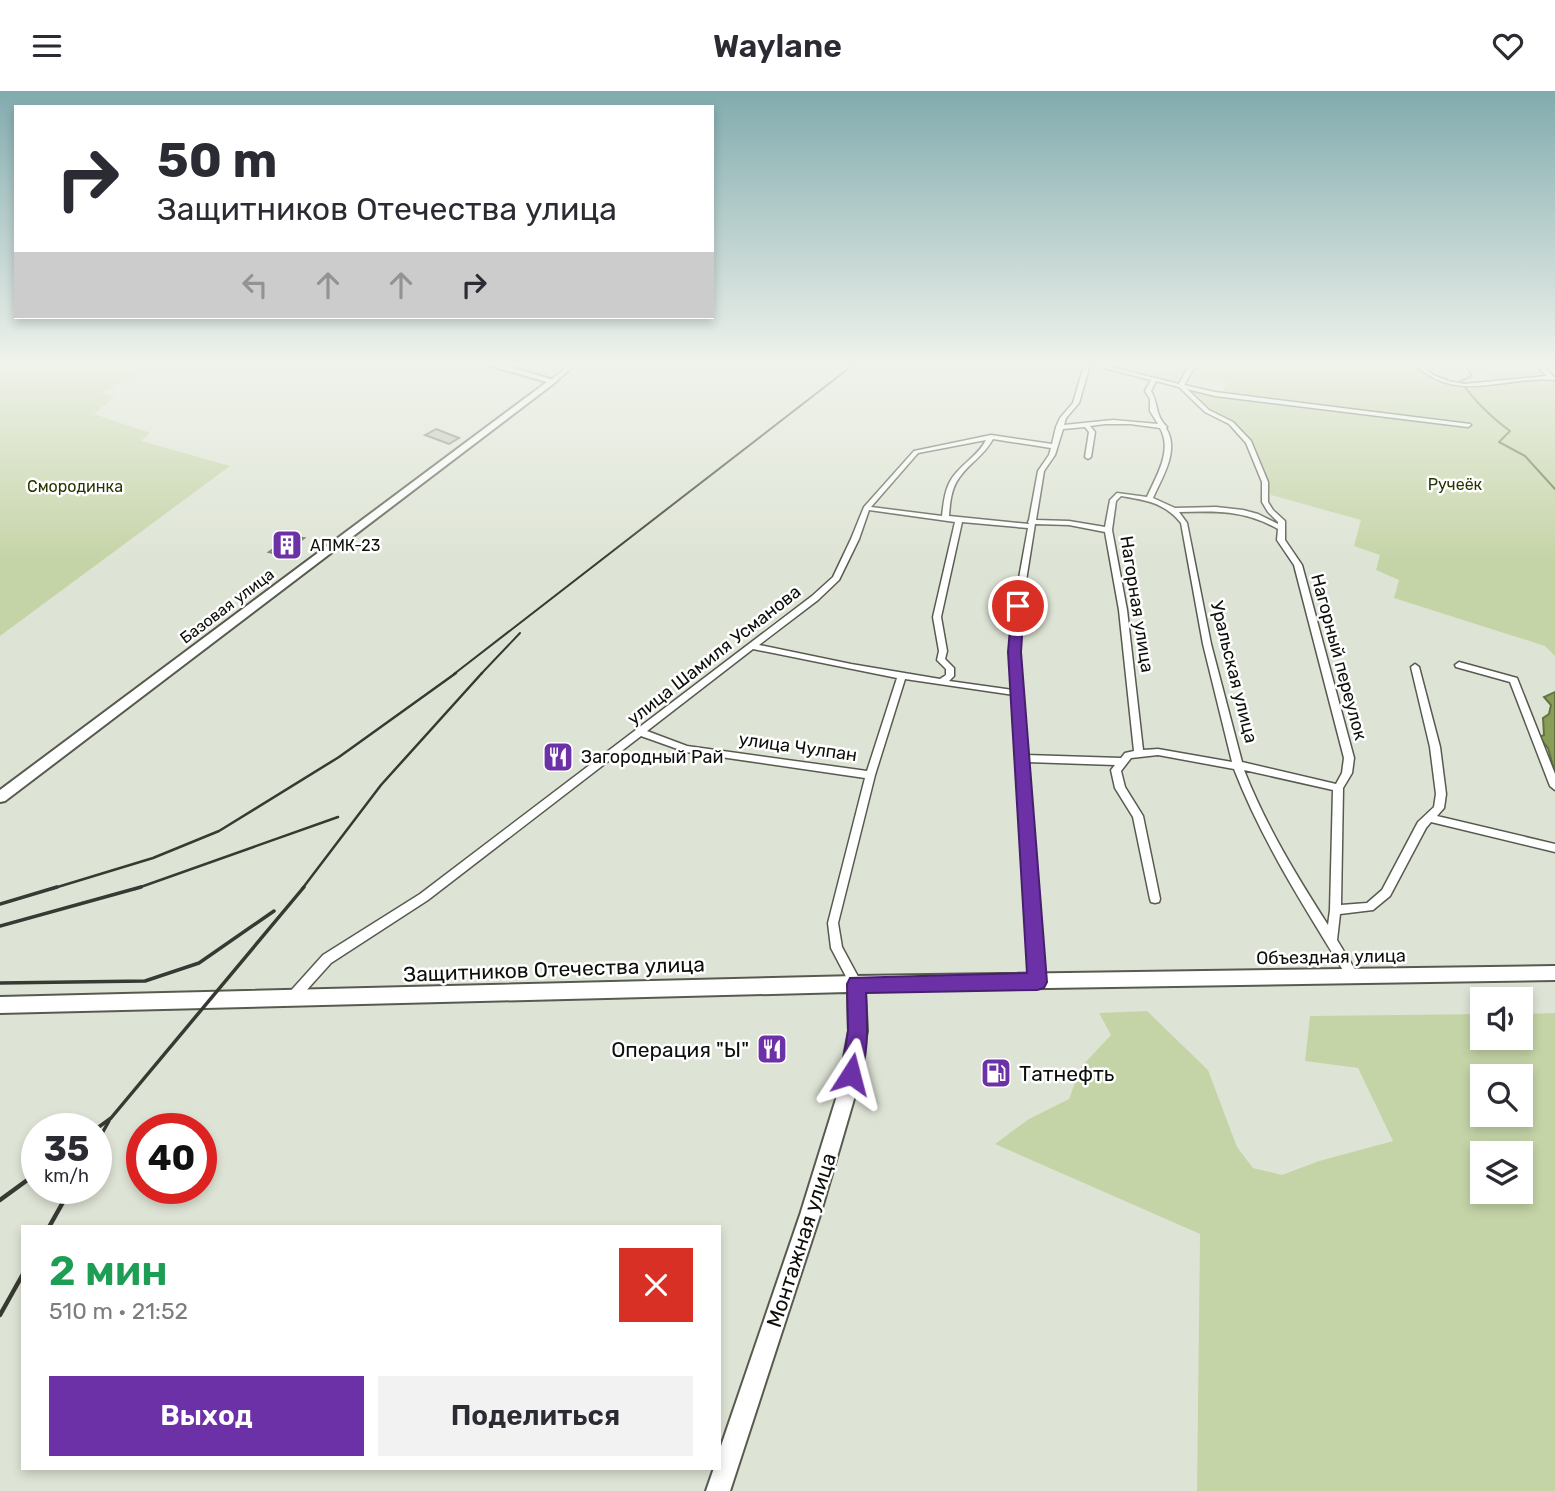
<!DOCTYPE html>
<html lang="ru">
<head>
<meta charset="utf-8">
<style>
	:root { --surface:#fff; --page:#f2f2f3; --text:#2b2b33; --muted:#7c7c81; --accent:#6d31a7 }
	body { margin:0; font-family:Rubik,sans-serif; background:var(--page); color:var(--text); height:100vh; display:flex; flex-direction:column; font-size:26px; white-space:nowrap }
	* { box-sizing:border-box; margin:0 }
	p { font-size:23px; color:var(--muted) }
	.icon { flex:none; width:38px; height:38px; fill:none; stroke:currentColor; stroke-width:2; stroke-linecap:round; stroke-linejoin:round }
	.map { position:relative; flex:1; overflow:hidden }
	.details { position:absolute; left:21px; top:1134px; width:700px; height:245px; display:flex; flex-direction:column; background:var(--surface); border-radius:0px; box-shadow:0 4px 10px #0003 }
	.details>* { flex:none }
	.top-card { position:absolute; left:14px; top:14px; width:700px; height:214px; border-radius:0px; box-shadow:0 4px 10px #0003; background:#fff; color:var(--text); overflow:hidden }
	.tools { position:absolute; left:1470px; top:896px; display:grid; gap:14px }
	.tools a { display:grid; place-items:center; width:63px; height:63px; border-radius:0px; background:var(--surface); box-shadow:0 4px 10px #0003; font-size:35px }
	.speed { position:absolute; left:21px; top:1022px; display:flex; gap:14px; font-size:35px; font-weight:700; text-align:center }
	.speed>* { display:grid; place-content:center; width:91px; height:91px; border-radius:50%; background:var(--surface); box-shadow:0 4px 10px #0003; line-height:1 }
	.speed small { font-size:18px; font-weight:400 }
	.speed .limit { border:10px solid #d22; background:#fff; color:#111 }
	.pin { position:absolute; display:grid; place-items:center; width:60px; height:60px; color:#fff; margin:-30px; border:4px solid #fff; border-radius:50%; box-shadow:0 2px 7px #0007 }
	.me { position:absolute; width:77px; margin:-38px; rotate:9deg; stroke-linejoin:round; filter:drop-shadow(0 0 5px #0008) }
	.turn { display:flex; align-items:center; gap:24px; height:147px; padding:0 28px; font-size:32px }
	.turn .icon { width:91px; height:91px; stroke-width:2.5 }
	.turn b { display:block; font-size:49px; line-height:60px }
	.lanes { display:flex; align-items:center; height:66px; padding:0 28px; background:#0003; justify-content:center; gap:35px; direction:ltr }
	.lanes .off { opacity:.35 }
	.round { display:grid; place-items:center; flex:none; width:74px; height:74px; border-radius:0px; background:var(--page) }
	.headline { display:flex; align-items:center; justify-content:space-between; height:119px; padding:0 28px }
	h1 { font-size:42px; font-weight:600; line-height:52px; color:#1e9e55 }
	.button { display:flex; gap:14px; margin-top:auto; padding:14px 28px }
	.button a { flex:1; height:80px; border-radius:0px; background:var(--accent); color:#fff; font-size:28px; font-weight:600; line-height:80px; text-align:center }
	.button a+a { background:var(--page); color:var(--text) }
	header { display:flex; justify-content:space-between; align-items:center; height:91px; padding:0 28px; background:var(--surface); font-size:32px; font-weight:600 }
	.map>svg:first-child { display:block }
</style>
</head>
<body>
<header><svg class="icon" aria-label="menu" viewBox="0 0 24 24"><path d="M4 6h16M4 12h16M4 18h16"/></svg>Waylane<svg class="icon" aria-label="heart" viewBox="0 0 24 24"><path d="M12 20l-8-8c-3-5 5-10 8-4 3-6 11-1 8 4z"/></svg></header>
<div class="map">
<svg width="1555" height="1400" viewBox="0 0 1555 1400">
	<rect width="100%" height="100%" fill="#dee4d5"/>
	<g fill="#c5d4a7" fill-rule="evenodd">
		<polygon points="0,274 158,274 101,302 115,306 94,323 150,342 141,350 230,375 0,545"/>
		<polygon points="1099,274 1193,274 1185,289 1177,293"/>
		<path d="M1196 274H1432C1447 293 1466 293 1488 291L1481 275 1543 281 1555 293V565L1545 555 1394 507 1399 489 1376 479 1380 464 1354 455 1361 429 1271 404 1250 351 1232 332 1207 319 1185 297 1186 294 1224 301 1226 292 1191 286Z"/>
		<path d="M1147 920 1208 979 1237 1056 1253 1077 1282 1084 1319 1070 1393 1050 1358 977 1305 970 1310 925 1482 923V947H1521V923L1555 922V1400H1197L1200 1143 995 1053 1029 1028 1069 1008 1081 976 1111 944 1099 922ZM1521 985V1024H1482V985ZM1482 1062H1521V1101H1482Z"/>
	</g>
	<polygon fill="#889e57" stroke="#637340" stroke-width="2" points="1555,601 1555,682 1548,657 1539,646 1544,644 1543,627 1549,623 1551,614 1544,606"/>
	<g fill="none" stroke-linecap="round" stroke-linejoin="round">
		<path stroke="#637340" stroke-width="2" d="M1465 274 1472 285 1461 290C1474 310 1491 326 1510 340L1499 351 1525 365 1555 398"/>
	</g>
	<g fill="#bbc0b2" stroke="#787d70" stroke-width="2">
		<polygon points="436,338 459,347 449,353 425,344"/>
		<polygon points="292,445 304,447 281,464 269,461"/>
	</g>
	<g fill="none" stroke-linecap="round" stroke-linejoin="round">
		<g stroke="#575b4f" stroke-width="3">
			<g id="street">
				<polygon points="569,274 575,274 555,291 551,291 551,289"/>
				<path d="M1084 274H1090L1079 312 1066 327 1064 334 1113 329 1158 333 1150 320V308L1145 300 1151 289 1092 274H1102L1179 293 1188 277 1191 275 1194 277 1184 294 1215 301 1470 333 1471 334 1468 336 1215 305 1187 298 1209 319 1233 331 1251 350 1268 391V411L1273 419 1285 430V449L1302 474 1354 667 1352 682 1343 697 1341 814 1367 812 1382 799 1418 731 1434 716 1436 703 1430 656 1411 576 1415 573 1419 576 1440 656 1446 703 1444 717 1437 725 1555 753V761L1431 731 1426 737 1390 805 1373 819 1340 823 1337 849 1359 885 1357 889 1353 890 1349 889C1307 820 1263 753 1234 678L1158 664 1131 667 1121 680 1125 696 1143 725 1160 808 1159 811 1155 812 1151 811 1150 808 1133 726 1115 697 1111 679 1115 674 1027 671 1043 891 1041 895 1037 896 1033 895 1031 891 1014 604 905 588 875 684 838 832 842 856 862 893 860 897 856 898 852 897 831 857 828 832 865 687 686 661 641 645 428 809 331 872 295 912 291 913 287 912 285 908 287 904 323 864 420 803 812 505 833 486 851 448 864 416 914 360 991 344 1052 353 1056 336 1060 327 1073 312ZM1156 290 1179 296 1205 321 1229 333 1246 352 1262 391V411L1268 421 1278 431V433L1258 423 1243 419 1216 416 1175 417 1153 407C1162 386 1180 360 1166 337L1167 336C1154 323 1159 313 1151 300ZM1105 333H1130L1160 337C1173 360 1156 385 1147 406L1117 402 1110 409 1105 436 1069 430 1036 429 1044 380 1055 364 1063 338 1085 336 1089 341 1085 366 1088 368 1091 366 1095 341 1090 335ZM993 348 1051 357 1049 364 1038 380 1029 429 1028 431 1029 433 949 425C950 412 951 398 959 387 969 372 983 366 993 348ZM986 349C979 363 966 370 956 382 945 394 944 409 942 425L871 416 918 362ZM1121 405C1145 409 1164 411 1181 432L1203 553 1232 671 1158 658 1143 659 1127 519 1112 439 1116 410ZM869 419 955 431 933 526 939 560 937 569 946 578V584L940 588 851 573 759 554 818 509 839 489 859 448ZM1179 421C1216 420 1245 419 1278 438L1277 449 1294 474 1344 667 1342 682 1336 693 1242 671 1211 553 1187 432ZM962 431 1028 437 1014 515 1011 561 1013 599 949 590 954 585V577L945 568 947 560 941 526ZM1035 433 1069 434 1105 441 1119 519 1134 660 1125 662 1121 667 1026 664 1019 561 1022 515ZM753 558 897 587 867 680 687 655 647 640ZM1244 679 1333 699 1330 819 1328 834C1296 784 1266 735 1244 679Z"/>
				<path d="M1415 274H1421L1433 284 1448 290 1464 293 1547 285 1536 274H1542L1555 287V289C1504 284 1459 314 1415 274Z"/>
				<polygon points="1459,571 1517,587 1555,683 1555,699 1550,695 1510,591 1456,576 1455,574"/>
			</g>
		</g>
		<g stroke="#575b4f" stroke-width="4">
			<g id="secondary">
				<polygon points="488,274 503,274 557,290 5,710 0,711 0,699 547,291"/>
				<polygon points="1555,875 1555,889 865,900 867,940 854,1008 820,1124 730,1400 706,1400 714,1377 719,1377 719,1361 800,1124 836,1008 849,940 848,901 0,922 0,906 856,885"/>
			</g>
		</g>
		<use href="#street" fill="#fff" fill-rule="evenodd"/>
		<use href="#secondary" fill="#fff" fill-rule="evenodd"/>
		<g stroke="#373a33" stroke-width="2">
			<polyline points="454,583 853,274"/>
			<polyline points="481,583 520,542"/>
		</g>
		<g stroke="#373a33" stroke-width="2.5">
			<polyline points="51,798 153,767 219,740 339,666 456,582"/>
			<polyline points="135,798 338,726"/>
			<polyline points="302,798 381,694 482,582"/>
		</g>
		<g stroke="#373a33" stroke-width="3.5">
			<polyline points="0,813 57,796"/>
			<polyline points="0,835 141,796"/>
			<polyline points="0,892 145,890 199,872 274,820"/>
			<polyline points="96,1038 111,1027 304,796"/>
			<polyline points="96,1053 109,1030"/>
		</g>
		<g stroke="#373a33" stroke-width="4.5">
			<polyline points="0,1109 37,1082"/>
			<polyline points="49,1136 71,1097"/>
			<polyline points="0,1224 23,1183"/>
		</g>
	</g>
	<linearGradient id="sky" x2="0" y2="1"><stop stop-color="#81abae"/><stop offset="0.58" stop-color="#f0f3ec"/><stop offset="1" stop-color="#f0f3ec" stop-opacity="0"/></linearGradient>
	<rect width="1555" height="470" fill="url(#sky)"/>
	<path fill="#6d31a7" stroke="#47206d" stroke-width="2" d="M1018 511 1024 515 1021 561 1047 891 1044 897 1037 899 866 902C867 931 870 963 858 990L851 993 844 990 841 983 848 940 847 893 850 887 1027 882 1008 561 1012 515Z"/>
	<defs>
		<g id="building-square" transform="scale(1.575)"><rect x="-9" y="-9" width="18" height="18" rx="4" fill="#6d31a7" stroke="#fff"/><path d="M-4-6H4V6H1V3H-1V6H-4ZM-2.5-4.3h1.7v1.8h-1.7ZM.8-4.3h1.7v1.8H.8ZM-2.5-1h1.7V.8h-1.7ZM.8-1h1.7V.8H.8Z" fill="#fff"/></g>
		<g id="restaurant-square" transform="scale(1.575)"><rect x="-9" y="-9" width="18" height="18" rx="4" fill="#6d31a7" stroke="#fff"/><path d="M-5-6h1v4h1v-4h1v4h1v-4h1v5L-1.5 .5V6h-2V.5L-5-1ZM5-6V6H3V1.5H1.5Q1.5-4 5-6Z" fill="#fff"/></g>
		<g id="fuel-square" transform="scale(1.575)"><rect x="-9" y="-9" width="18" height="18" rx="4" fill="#6d31a7" stroke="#fff"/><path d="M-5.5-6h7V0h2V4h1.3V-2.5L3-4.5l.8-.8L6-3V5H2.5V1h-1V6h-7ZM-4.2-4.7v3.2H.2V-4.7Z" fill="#fff"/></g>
	</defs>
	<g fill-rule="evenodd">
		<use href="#building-square" x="287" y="454"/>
		<use href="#restaurant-square" x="558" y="666"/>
		<use href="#restaurant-square" x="772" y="958"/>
		<use href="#fuel-square" x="996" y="982"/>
	</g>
	<g text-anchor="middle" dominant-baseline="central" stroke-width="5" stroke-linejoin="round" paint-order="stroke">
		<g font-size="16" fill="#283500" stroke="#fff">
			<text x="1455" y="393">Ручеёк</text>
			<text x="75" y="395">Смородинка</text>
		</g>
		<g font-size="16" fill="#0d0f0a" stroke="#fff" text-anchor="start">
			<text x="310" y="454">АПМК-23</text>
		</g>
		<g font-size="16" fill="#0d0f0a" stroke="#fff">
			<text transform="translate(227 515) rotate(-37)">Базовая улица</text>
		</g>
		<g font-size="18" fill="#0d0f0a" stroke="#fff">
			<text transform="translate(1137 513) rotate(81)">Нагорная улица</text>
			<text transform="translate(714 564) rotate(-38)">улица Шамиля Усманова</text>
			<text transform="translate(1339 566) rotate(75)">Нагорный переулок</text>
			<text transform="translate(1234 581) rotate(76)">Уральская улица</text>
			<text transform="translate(798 656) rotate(8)">улица Чулпан</text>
			<text transform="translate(1331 866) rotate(-1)">Объездная улица</text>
		</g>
		<g font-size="18" fill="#0d0f0a" stroke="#fff" text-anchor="start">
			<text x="581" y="666">Загородный Рай</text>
		</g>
		<g font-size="21" fill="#0d0f0a" stroke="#fff">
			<text transform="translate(554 878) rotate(-2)">Защитников Отечества улица</text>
			<text transform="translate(801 1149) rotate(-72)">Монтажная улица</text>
		</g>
		<g font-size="21" fill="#0d0f0a" stroke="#fff" text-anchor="end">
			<text x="749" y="958">Операция "Ы"</text>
			<text x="1019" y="982" text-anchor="start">Татнефть</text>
		</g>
	</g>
</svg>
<div class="tools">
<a><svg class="icon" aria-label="sound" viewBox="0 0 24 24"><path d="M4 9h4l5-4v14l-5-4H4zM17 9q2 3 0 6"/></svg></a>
<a><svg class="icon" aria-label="search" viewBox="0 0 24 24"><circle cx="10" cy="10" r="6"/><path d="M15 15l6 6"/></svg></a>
<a><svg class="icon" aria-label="layers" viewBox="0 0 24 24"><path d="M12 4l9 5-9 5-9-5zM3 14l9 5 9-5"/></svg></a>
</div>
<div class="speed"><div>35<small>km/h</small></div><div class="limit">40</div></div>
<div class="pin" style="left:1018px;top:515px;background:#d93025"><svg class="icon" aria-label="arrive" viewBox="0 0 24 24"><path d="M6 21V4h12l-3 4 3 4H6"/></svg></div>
<svg class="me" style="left:851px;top:983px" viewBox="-20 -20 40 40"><path d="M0-17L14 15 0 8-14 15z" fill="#6d31a7" stroke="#fff" stroke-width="4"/></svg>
<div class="top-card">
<div class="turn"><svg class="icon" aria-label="right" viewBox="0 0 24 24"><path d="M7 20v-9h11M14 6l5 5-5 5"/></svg><div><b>50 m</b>Защитников Отечества улица</div></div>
<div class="lanes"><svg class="icon off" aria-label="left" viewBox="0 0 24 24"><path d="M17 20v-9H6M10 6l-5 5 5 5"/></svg><svg class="icon off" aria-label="ahead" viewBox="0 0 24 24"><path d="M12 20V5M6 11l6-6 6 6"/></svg><svg class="icon off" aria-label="ahead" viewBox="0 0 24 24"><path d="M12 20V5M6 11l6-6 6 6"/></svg><svg class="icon" aria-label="right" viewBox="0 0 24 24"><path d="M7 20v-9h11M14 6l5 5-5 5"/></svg></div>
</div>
<section class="details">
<div class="headline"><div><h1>2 мин</h1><p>510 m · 21:52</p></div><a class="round" style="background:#d93025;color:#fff"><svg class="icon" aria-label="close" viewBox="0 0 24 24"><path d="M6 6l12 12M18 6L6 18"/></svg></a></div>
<div class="button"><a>Выход</a><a>Поделиться</a></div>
</section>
</div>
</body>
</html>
